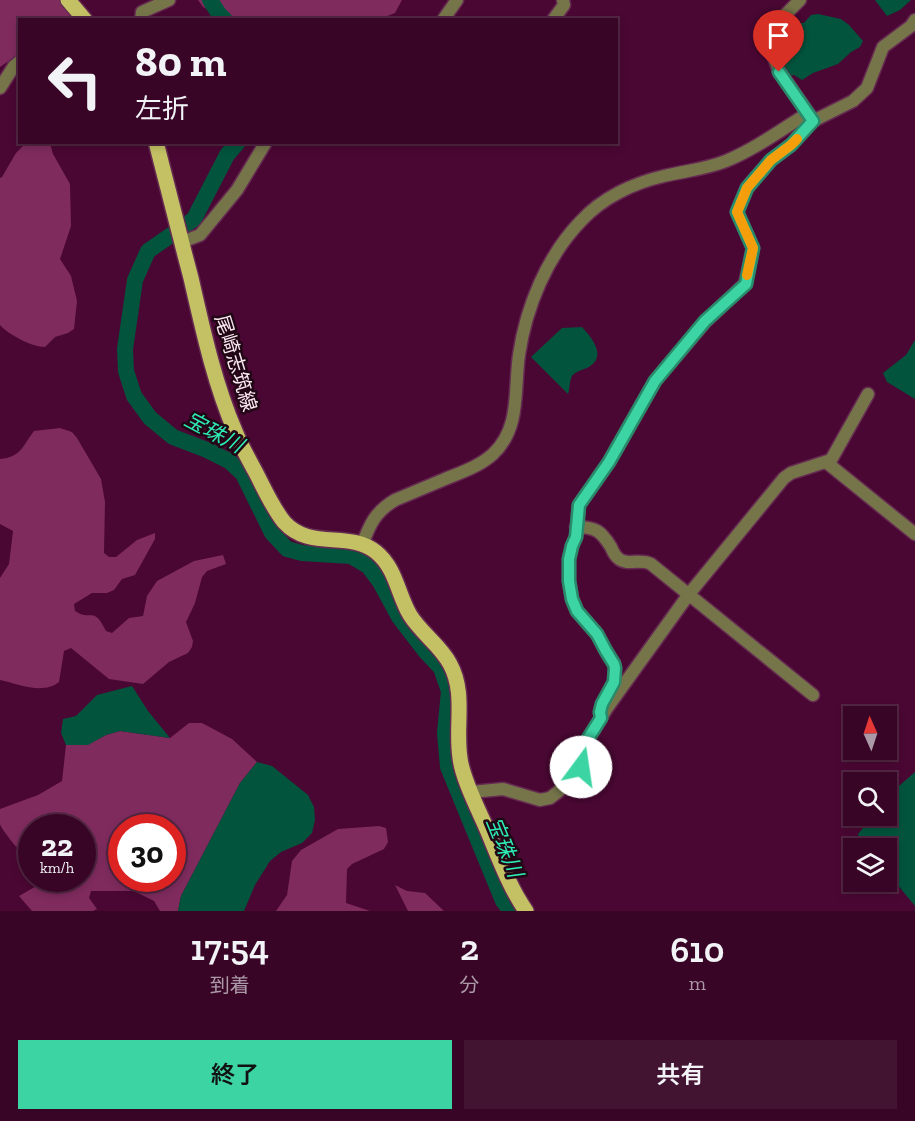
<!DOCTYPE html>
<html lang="ja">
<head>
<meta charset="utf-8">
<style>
	:root { --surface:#380526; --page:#431332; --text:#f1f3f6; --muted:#ab99a7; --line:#522643; --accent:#3dd4a3 }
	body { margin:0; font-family:"Zilla Slab","Noto Sans JP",serif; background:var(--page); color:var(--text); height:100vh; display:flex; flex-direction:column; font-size:22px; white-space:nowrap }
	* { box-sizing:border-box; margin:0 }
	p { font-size:20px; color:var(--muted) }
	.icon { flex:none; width:33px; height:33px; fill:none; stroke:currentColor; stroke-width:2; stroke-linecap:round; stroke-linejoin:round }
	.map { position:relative; height:911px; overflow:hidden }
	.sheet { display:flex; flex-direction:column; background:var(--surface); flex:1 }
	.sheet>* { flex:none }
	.hud { position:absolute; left:18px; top:18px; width:600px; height:126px; border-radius:0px; box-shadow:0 3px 9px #0003,0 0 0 2px var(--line); background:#380526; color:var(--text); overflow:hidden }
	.needle { width:39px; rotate:357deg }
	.fabs { position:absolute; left:843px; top:706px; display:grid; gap:12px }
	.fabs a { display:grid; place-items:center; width:54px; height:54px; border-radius:0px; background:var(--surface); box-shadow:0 3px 9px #0003,0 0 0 2px var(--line); font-size:30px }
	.speed { position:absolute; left:18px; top:814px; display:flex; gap:12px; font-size:30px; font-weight:700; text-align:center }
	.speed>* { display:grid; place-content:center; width:78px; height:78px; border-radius:50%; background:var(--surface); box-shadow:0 3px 9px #0003,0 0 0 2px var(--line); line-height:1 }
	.speed small { font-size:15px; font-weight:400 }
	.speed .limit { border:9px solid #d22; background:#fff; color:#111 }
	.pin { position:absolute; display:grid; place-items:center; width:51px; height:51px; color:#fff; margin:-62px -26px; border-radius:50% 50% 50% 0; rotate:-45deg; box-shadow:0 0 6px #0007 }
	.pin .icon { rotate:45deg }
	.me { position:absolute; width:66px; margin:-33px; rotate:14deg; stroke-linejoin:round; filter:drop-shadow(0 0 4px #0008) }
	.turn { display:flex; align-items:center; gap:21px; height:126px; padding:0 18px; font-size:27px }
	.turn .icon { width:78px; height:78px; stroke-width:2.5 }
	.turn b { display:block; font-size:42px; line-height:51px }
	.eta { display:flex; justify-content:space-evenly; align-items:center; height:102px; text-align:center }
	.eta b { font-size:36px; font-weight:600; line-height:42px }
	.button { display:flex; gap:12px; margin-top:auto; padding:12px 18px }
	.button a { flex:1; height:69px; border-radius:0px; background:var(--accent); color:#111; font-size:24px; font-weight:600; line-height:69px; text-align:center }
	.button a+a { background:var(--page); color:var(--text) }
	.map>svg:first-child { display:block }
</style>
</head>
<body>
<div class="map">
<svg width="915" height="911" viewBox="0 0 915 911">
	<rect width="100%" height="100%" fill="#4a0733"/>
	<g fill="#7f2b5e" fill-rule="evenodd">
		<polygon points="0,0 62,0 69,10 72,19 20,20 19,54 0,67"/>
		<polygon points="198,0 402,0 395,13 380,19 226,19 203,7"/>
		<path d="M26 143H50L53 154 70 184 71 226 60 259 71 276 77 301 74 329 68 333 55 337 45 347C32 347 9 335 0 325V178L2 177 16 153Z"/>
		<path d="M60 428 72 432 77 438 101 479 105 502 104 553 109 557H116L137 540 155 533V539L135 575 122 579 114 590 107 593H92L74 604 75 611C92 622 93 605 106 631L112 633 129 618 143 616 147 596 157 581 194 561 223 555 226 564 207 571 202 577 195 603 186 622 193 641 192 647 188 653 169 662 143 684 109 679 71 648 64 651 59 682C43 695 18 684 0 680V578L9 564 13 531 0 524V459C21 457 22 447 34 431Z"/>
		<path d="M189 723H202L232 739 257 762 240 783 181 896 178 911H160L154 901 134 891H91L89 898 97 909 93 911H32L19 896 38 885 42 879H82V828H32L31 863C27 860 1 830 0 824 0 819 0 813 0 809L38 795 62 781 66 745H87L106 735 120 731 170 738ZM122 828H172V879H122Z"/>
		<polygon points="379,826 386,828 388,842 384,849 352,864 347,869 346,903 370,911 276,911 287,895 292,861 301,850 338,829"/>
		<polygon points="395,885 407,891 425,893 444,911 408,911"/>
	</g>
	<g fill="#02543d">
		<polygon points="875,0 911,0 900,10 887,16"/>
		<path d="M818 14 841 19 849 25 863 41 860 47 851 52 838 64 813 73 802 80 794 75 789 76C783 64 775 42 780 30L796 23H804L811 15Z"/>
		<path d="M582 327C592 338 607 356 589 367 583 370 576 371 572 376 569 382 570 389 568 394L531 357 562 328Z"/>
		<polygon points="915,340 915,399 887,382 883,373 906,355"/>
		<polygon points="132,686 148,711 170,738 120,731 106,735 88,745 66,745 61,733 63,719 76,716 97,695"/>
		<polygon points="257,762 272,766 308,795 314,807 315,820 312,833 302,843 281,852 270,861 255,885 244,911 178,911 181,896 240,783"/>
		<polygon points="915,772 915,906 887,872 886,849 867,849 859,839 858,834 873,816 886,816 887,799 892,792"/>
	</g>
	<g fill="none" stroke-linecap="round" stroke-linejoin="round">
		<g stroke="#02543d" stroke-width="16">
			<polyline points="210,0 219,14 225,20"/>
			<polyline points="238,142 227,155 194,219 148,251 135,280 125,349 126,371 134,396 150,418 173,437 207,450 229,461 243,474 272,533 287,549 302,553 351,556 368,566 380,582 399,617 426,652 441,668 449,691 445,733 448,767 503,901 511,911"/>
		</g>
		<g stroke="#662b51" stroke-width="15">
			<g id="minor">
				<polyline points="800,0 773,27 770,47 779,71 813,120"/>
				<polyline points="141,20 142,12 169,0"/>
				<polyline points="443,20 457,0"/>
				<polyline points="553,20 564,5 563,0"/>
				<polyline points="0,88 14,66 20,61"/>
				<polyline points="182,242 200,235 237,190 266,142"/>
				<polyline points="826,462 915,534"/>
				<path d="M576 527C596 527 601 531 611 547 613 552 615 556 619 559 628 566 641 558 651 564L813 695"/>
				<path d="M362 545C370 524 375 512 395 500 412 493 428 486 445 479 462 472 480 466 493 454 521 428 514 389 519 355 526 307 547 256 581 221 602 198 633 183 664 176 685 171 706 169 726 161 755 149 781 130 808 113"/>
				<polyline points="601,718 600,712 602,704 614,682 615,668 614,664 606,651 597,634 577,611 572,599 569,581 569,559 572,546 576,537 579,505 609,462 655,381 706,321 745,284 753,248 737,212 747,188 771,160 791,145 813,121 853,101 867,88 883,47 911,26 915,20"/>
				<polyline points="471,792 503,789 540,800 550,798 559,791 580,769 582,754 587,741 607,708 689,594 784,478 791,473 831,460 868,394"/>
			</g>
		</g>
		<g stroke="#662b51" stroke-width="18">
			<g id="major">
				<polyline points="68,0 85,20"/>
				<path d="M156 142C168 188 179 233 191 278 203 330 214 382 235 431 240 444 248 458 255 471 264 488 272 507 284 522 310 551 349 530 376 552 396 568 398 595 410 615 421 633 441 646 450 664 466 693 455 726 460 758 462 777 477 807 485 825 498 855 508 885 526 911"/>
			</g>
		</g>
		<use href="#minor" stroke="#76754a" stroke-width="12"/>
		<use href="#major" stroke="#c4c165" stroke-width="15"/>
	</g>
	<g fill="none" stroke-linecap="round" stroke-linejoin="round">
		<g stroke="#288a6a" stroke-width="15">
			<polyline id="route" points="581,767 584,745 601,718 600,712 602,704 614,682 615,668 614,664 606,651 597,634 577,611 572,599 569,581 569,559 572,546 576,537 579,505 609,462 655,381 705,321 746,284 753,248 737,212 747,188 771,160 791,145 813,121 779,72"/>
		</g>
		<use href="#route" stroke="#3dd4a3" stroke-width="10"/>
		<polyline stroke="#f59e0b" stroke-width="10" points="747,275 753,248 737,212 747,188 771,160 791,145 797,139"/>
	</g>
	<g text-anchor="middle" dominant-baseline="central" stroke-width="5" stroke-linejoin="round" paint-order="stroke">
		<g font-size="20" fill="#fae9f1" stroke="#210616">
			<text transform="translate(236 363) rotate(73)">尾崎志筑線</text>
		</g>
		<g font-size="21" font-style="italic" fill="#2decb3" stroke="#210616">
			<text transform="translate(214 432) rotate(28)">宝珠川</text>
			<text transform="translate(505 847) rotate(68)">宝珠川</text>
		</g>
	</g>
</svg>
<div class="fabs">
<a><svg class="needle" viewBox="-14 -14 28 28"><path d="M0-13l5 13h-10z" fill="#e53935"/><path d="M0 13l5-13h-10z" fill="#ab99a7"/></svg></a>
<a><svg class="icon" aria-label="search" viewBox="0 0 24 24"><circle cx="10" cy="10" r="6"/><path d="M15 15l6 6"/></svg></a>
<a><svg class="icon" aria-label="layers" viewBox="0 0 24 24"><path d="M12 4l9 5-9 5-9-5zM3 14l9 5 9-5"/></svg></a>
</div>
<div class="speed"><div>22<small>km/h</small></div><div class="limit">30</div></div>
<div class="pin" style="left:779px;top:72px;background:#d93025"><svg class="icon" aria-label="arrive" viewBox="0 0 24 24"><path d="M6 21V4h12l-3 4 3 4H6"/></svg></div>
<svg class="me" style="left:581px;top:767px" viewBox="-20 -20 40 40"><circle r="19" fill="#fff"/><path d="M0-13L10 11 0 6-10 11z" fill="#3dd4a3"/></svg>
<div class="hud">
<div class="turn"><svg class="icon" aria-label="left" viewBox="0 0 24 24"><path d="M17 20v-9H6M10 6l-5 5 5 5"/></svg><div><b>80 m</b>左折</div></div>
</div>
</div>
<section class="sheet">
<div class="eta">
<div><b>17:54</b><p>到着</p></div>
<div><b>2</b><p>分</p></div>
<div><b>610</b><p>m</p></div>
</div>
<div class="button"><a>終了</a><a>共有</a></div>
</section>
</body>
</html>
